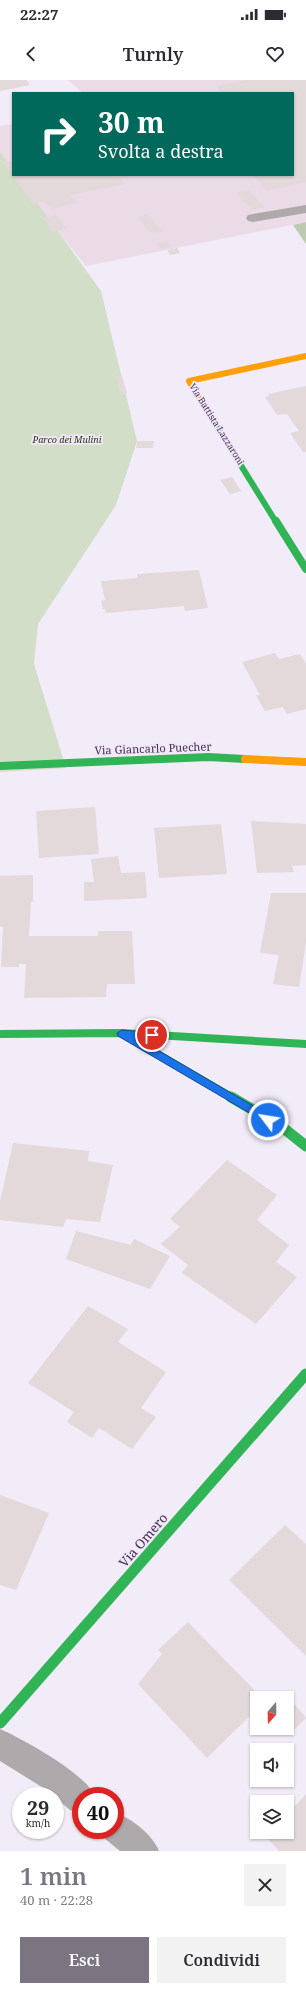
<!DOCTYPE html>
<html lang="it">
<head>
<meta charset="utf-8">
<style>
	:root { --surface:#fff; --page:#f2f2f3; --text:#2b2b33; --muted:#7c7c81; --accent:#7b7581 }
	body { margin:0; font-family:"Noto Serif",serif; background:var(--page); color:var(--text); height:100vh; display:flex; flex-direction:column; font-size:15px; white-space:nowrap }
	* { box-sizing:border-box; margin:0 }
	p { font-size:13px; color:var(--muted) }
	.icon { flex:none; width:22px; height:22px; fill:none; stroke:currentColor; stroke-width:2; stroke-linecap:round; stroke-linejoin:round }
	.map { position:relative; height:1771px; overflow:hidden }
	.details { display:flex; flex-direction:column; background:var(--surface); flex:1 }
	.details>* { flex:none }
	.top-card { position:absolute; left:12px; top:12px; width:282px; height:84px; border-radius:0px; box-shadow:0 1px 3px #0004; background:#00695c; color:#fff; overflow:hidden }
	.needle { width:26px; rotate:200deg }
	.buttons { position:absolute; left:250px; top:1611px; display:grid; gap:8px }
	.buttons a { display:grid; place-items:center; width:44px; height:44px; border-radius:0px; background:var(--surface); box-shadow:0 1px 3px #0004; font-size:20px }
	.speed { position:absolute; left:12px; top:1707px; display:flex; gap:8px; font-size:20px; font-weight:700; text-align:center }
	.speed>* { display:grid; place-content:center; width:52px; height:52px; border-radius:50%; background:var(--surface); box-shadow:0 1px 3px #0004; line-height:1 }
	.speed small { font-size:10px; font-weight:400 }
	.speed .limit { border:6px solid #d22; background:#fff; color:#111 }
	.pin { position:absolute; display:grid; place-items:center; width:34px; height:34px; color:#fff; margin:-17px; border:2px solid #fff; border-radius:50%; box-shadow:0 1px 4px #0007 }
	.me { position:absolute; width:44px; margin:-22px; rotate:301deg; stroke-linejoin:round; filter:drop-shadow(0 0 3px #0008) }
	.turn { display:flex; align-items:center; gap:14px; height:84px; padding:0 20px; font-size:18px }
	.turn .icon { width:52px; height:52px; stroke-width:2.5 }
	.turn b { display:block; font-size:28px; line-height:34px }
	.round { display:grid; place-items:center; flex:none; width:42px; height:42px; border-radius:0px; background:var(--page) }
	.summary { display:flex; align-items:center; justify-content:space-between; height:68px; padding:0 20px }
	h1 { font-size:24px; font-weight:600; line-height:30px; color:var(--accent) }
	.cta { display:flex; gap:8px; margin-top:auto; padding:8px 20px }
	.cta a { flex:1; height:46px; border-radius:0px; background:var(--accent); color:#fff; font-size:16px; font-weight:600; line-height:46px; text-align:center }
	.cta a+a { background:var(--page); color:var(--text) }
	.status { display:flex; justify-content:space-between; align-items:center; height:28px; padding:0 20px; background:var(--surface); direction:ltr }
	.status svg { height:11px; fill:currentColor }
	header { display:flex; justify-content:space-between; align-items:center; height:52px; padding:0 20px; background:var(--surface); font-size:18px; font-weight:600 }
	.map>svg:first-child { display:block }
</style>
</head>
<body>
<div class="status"><b>22:27</b><svg viewBox="0 0 49 12"><path d="M0 12V9h3v3zM5 12V6h3v6zM10 12V3h3v9zM15 12V0h3v12zM26 1h20v11H26zM47 4h2v5h-2z"/></svg></div>
<header><svg class="icon" aria-label="back" viewBox="0 0 24 24"><path d="M15 5l-7 7 7 7"/></svg>Turnly<svg class="icon" aria-label="heart" viewBox="0 0 24 24"><path d="M12 20l-8-8c-3-5 5-10 8-4 3-6 11-1 8 4z"/></svg></header>
<div class="map">
<svg width="306" height="1771" viewBox="0 0 306 1771">
	<rect width="100%" height="100%" fill="#f2ebf8"/>
	<polygon fill="#eadbe7" points="68,0 306,0 306,142 86,186 0,81 0,46 13,44 13,95 293,95 293,13 83,13"/>
	<polygon fill="#d3dec9" points="0,72 13,90 13,95 17,95 101,211 137,361 116,425 38,544 34,584 66,688 0,692"/>
	<polygon fill="#becbb2" points="306,142 306,164 293,145"/>
	<g fill="#e3d9db">
		<polygon points="0,0 26,0 30,5 0,11"/>
		<polygon points="247,0 306,0 306,102 267,111 253,95 293,95 293,13 217,13 221,12 217,6"/>
		<polygon points="13,81 13,95 118,95 125,104 70,115 77,123 51,129 44,121 33,124 3,82"/>
		<polygon points="249,110 264,127 252,130 236,113"/>
		<polygon points="148,134 163,152 151,153 137,137"/>
		<polygon points="57,135 66,148 52,152 43,138"/>
		<polygon points="167,161 171,167 160,169 156,163"/>
		<polygon points="177,168 180,173 170,175 167,170"/>
		<polygon points="116,296 122,296 127,313 121,314"/>
		<polygon points="306,306 306,372 303,372 290,353 299,351 287,334 277,335 265,317 269,316 268,314"/>
		<polygon points="137,361 154,361 153,368 136,368"/>
		<polygon points="232,397 241,411 230,414 220,400"/>
		<polygon points="199,490 208,528 185,531 184,526 106,533 105,529 103,529 101,521 105,520 101,501 137,498 137,494"/>
		<polygon points="275,573 279,579 300,574 306,584 306,629 287,634 283,627 265,631 256,615 260,615 242,582"/>
		<polygon points="95,727 99,774 39,778 36,731"/>
		<polygon points="251,741 306,744 306,785 292,786 294,792 257,793"/>
		<polygon points="221,744 227,794 159,798 154,748"/>
		<polygon points="118,776 121,793 145,792 147,818 84,821 84,802 94,802 91,779"/>
		<polygon points="33,795 33,822 31,822 29,856 98,856 98,851 132,851 135,904 107,904 106,917 24,918 26,884 19,884 19,887 1,887 3,847 0,847 0,796"/>
		<polygon points="271,813 306,813 306,863 299,907 273,904 279,875 260,873"/>
		<polygon points="13,1063 89,1071 88,1081 113,1085 100,1142 66,1139 63,1147 0,1140 0,1122"/>
		<polygon points="227,1080 277,1115 257,1140 289,1165 276,1182 297,1197 256,1244 182,1193 188,1185 161,1164 180,1147 170,1139"/>
		<polygon points="76,1151 131,1165 134,1159 170,1176 150,1209 66,1179"/>
		<polygon points="88,1226 128,1249 118,1262 166,1292 141,1328 156,1337 132,1369 99,1348 92,1358 67,1342 74,1332 28,1303"/>
		<polygon points="0,1415 49,1433 16,1510 0,1505"/>
		<polygon points="285,1445 306,1464 306,1576 229,1500"/>
		<polygon points="188,1542 262,1618 257,1618 257,1629 207,1678 138,1604 162,1574 158,1570"/>
		<polygon points="293,1622 306,1638 290,1654 284,1648 287,1648 287,1628"/>
		<polygon points="306,1714 306,1771 279,1771 266,1757 271,1752 287,1752 287,1735"/>
	</g>
	<g fill="none" stroke-linecap="round" stroke-linejoin="round">
		<g fill="#aea9ab" fill-rule="evenodd">
			<polygon points="306,125 306,133 253,142 248,141 246,138 248,135 253,134"/>
			<path d="M0 1649C23 1659 86 1694 95 1716H81V1734L70 1730 45 1709 0 1681Z"/>
			<path d="M115 1732C132 1739 152 1754 159 1771H120L104 1758 101 1750H115Z"/>
		</g>
		<polyline stroke="#30b455" stroke-width="6" points="201,321 276,442"/>
		<g stroke="#30b455" stroke-width="8">
			<polyline points="276,441 306,489"/>
			<polyline points="0,686 208,677 245,679"/>
			<polyline points="0,954 122,953 306,964"/>
			<polyline points="125,955 233,1018"/>
		</g>
		<g stroke="#30b455" stroke-width="11">
			<polyline points="231,1017 282,1047 306,1066"/>
			<polyline points="0,1643 306,1294"/>
		</g>
		<polyline stroke="#ff9f0a" stroke-width="6" points="201,321 189,301 306,276"/>
		<polyline stroke="#ff9f0a" stroke-width="8" points="245,679 306,682"/>
	</g>
	<polygon fill="#1a73e8" stroke="#114b97" points="122,950 156,953 157,955 152,959 137,958 272,1037 273,1040 272,1042 265,1042 118,956 117,953"/>
	<g text-anchor="middle" dominant-baseline="central" stroke-width="3.5" stroke-linejoin="round" paint-order="stroke">
		<g font-size="9" fill="#3b3541" stroke="#f3e5fe">
			<text transform="translate(217 344) rotate(58)">Via Battista Lazzaroni</text>
		</g>
		<g font-size="9" font-style="italic" fill="#243d00" stroke="#f3e5fe">
			<text x="67" y="359">Parco dei Mulini</text>
		</g>
		<g font-size="11" fill="#3b3541" stroke="#f3e5fe">
			<text transform="translate(153 668) rotate(-2)">Via Giancarlo Puecher</text>
		</g>
		<g font-size="13" fill="#3b3541" stroke="#f3e5fe">
			<text transform="translate(143 1460) rotate(-49)">Via Omero</text>
		</g>
	</g>
</svg>
<div class="buttons">
<a><svg class="needle" viewBox="-14 -14 28 28"><path d="M0-13l5 13h-10z" fill="#e53935"/><path d="M0 13l5-13h-10z" fill="#7c7c81"/></svg></a>
<a><svg class="icon" aria-label="sound" viewBox="0 0 24 24"><path d="M4 9h4l5-4v14l-5-4H4zM17 9q2 3 0 6"/></svg></a>
<a><svg class="icon" aria-label="layers" viewBox="0 0 24 24"><path d="M12 4l9 5-9 5-9-5zM3 14l9 5 9-5"/></svg></a>
</div>
<div class="speed"><div>29<small>km/h</small></div><div class="limit">40</div></div>
<div class="pin" style="left:152px;top:955px;background:#d93025"><svg class="icon" aria-label="arrive" viewBox="0 0 24 24"><path d="M6 21V4h12l-3 4 3 4H6"/></svg></div>
<svg class="me" style="left:268px;top:1040px" viewBox="-20 -20 40 40"><circle r="17" fill="#1a73e8" stroke="#fff" stroke-width="3"/><path d="M0-11L8 9 0 5-8 9z" fill="#fff"/></svg>
<div class="top-card">
<div class="turn"><svg class="icon" aria-label="right" viewBox="0 0 24 24"><path d="M7 20v-9h11M14 6l5 5-5 5"/></svg><div><b>30 m</b>Svolta a destra</div></div>
</div>
</div>
<section class="details">
<div class="summary"><div><h1>1 min</h1><p>40 m · 22:28</p></div><a class="round"><svg class="icon" aria-label="close" viewBox="0 0 24 24"><path d="M6 6l12 12M18 6L6 18"/></svg></a></div>
<div class="cta"><a>Esci</a><a>Condividi</a></div>
</section>
</body>
</html>
